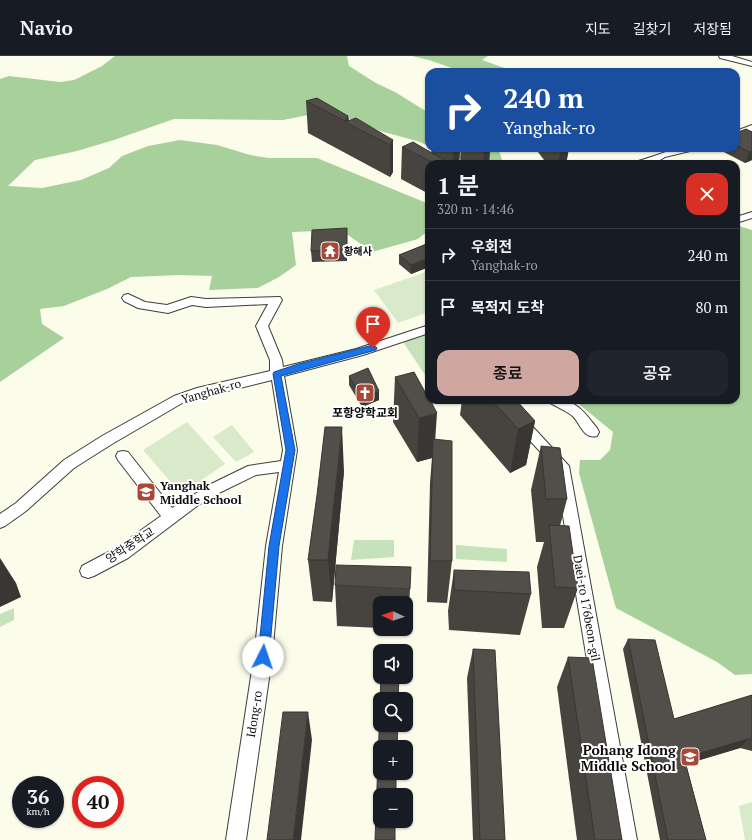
<!DOCTYPE html>
<html lang="ko">
<head>
<meta charset="utf-8">
<style>
	:root { --surface:#171b24; --page:#20242c; --text:#f1f3f6; --muted:#9ea1a6; --line:#363941; --accent:#d0a6a0 }
	body { margin:0; font-family:"PT Serif","Noto Sans KR",serif; background:var(--page); color:var(--text); height:100vh; display:flex; flex-direction:column; font-size:15px; white-space:nowrap }
	* { box-sizing:border-box; margin:0 }
	p { font-size:13px; color:var(--muted) }
	.icon { flex:none; width:22px; height:22px; fill:none; stroke:currentColor; stroke-width:2; stroke-linecap:round; stroke-linejoin:round }
	.map { position:relative; flex:1; overflow:hidden }
	.panel { position:absolute; left:425px; top:104px; width:315px; height:244px; display:flex; flex-direction:column; background:var(--surface); border-radius:12px; box-shadow:0 1px 3px #0004 }
	.panel>* { flex:none }
	.banner { position:absolute; left:425px; top:12px; width:315px; height:84px; border-radius:12px; box-shadow:0 1px 3px #0004; background:#1a4fa0; color:#fff; overflow:hidden }
	.needle { width:26px; rotate:273deg }
	.fabs { position:absolute; left:373px; top:540px; display:grid; gap:8px }
	.fabs a { display:grid; place-items:center; width:40px; height:40px; border-radius:8px; background:var(--surface); box-shadow:0 1px 3px #0004; font-size:20px }
	.speed { position:absolute; left:12px; top:720px; display:flex; gap:8px; font-size:20px; font-weight:700; text-align:center }
	.speed>* { display:grid; place-content:center; width:52px; height:52px; border-radius:50%; background:var(--surface); box-shadow:0 1px 3px #0004; line-height:1 }
	.speed small { font-size:10px; font-weight:400 }
	.speed .limit { border:6px solid #d22; background:#fff; color:#111 }
	.pin { position:absolute; display:grid; place-items:center; width:34px; height:34px; color:#fff; margin:-41px -17px; border-radius:50% 50% 50% 0; rotate:-45deg; box-shadow:0 0 4px #0007 }
	.pin .icon { rotate:45deg }
	.me { position:absolute; width:44px; margin:-22px; rotate:4deg; stroke-linejoin:round; filter:drop-shadow(0 0 3px #0008) }
	.turn { display:flex; align-items:center; gap:14px; height:84px; padding:0 12px; font-size:18px }
	.turn .icon { width:52px; height:52px; stroke-width:2.5 }
	.turn b { display:block; font-size:28px; line-height:34px }
	.round { display:grid; place-items:center; flex:none; width:42px; height:42px; border-radius:12px; background:var(--page) }
	.overview { display:flex; align-items:center; justify-content:space-between; height:68px; padding:0 12px }
	h1 { font-size:24px; font-weight:600; line-height:30px }
	.primary-button { display:flex; gap:8px; margin-top:auto; padding:8px 12px }
	.primary-button a { flex:1; height:46px; border-radius:12px; background:var(--accent); color:#111; font-size:16px; font-weight:600; line-height:46px; text-align:center }
	.primary-button a+a { background:var(--page); color:var(--text) }
	ul { padding:0; list-style:none }
	li { display:flex; align-items:center; gap:12px; height:52px; padding:0 12px; border-top:1px solid var(--line) }
	li div { flex:1 }
	li b { display:block; font-size:15px }
	li em { font-style:normal }
	header { display:flex; align-items:center; gap:24px; box-sizing:border-box; height:56px; padding:0 20px; background:var(--surface); border-bottom:1px solid var(--line) }
	header strong { font-size:19px }
	nav { display:flex; gap:22px; margin-inline-start:auto; font-size:14px }
	.map>svg:first-child { display:block }
</style>
</head>
<body>
<header>
<strong>Navio</strong>
<nav><a>지도</a><a>길찾기</a><a>저장됨</a></nav>
</header>
<div class="map">
<svg width="752" height="784" viewBox="0 0 752 784">
	<rect width="100%" height="100%" fill="#fcfceb"/>
	<g fill="#c6e2ba">
		<polygon points="429,273 429,325 401,283"/>
		<polygon points="354,484 394,484 394,501 351,504"/>
		<polygon points="456,489 507,493 507,506 456,503"/>
		<polygon points="14,552 14,564 0,571 0,558"/>
	</g>
	<g fill="#a8d09b">
		<polygon points="115,0 347,0 349,10 376,27 395,36 429,57 429,90 417,85 380,75 359,65 333,59 308,59 283,64 174,63 114,84 77,95 35,104 8,130 42,132 81,124 109,112 122,100 148,90 180,84 217,89 250,99 269,102 317,102 429,148 429,174 418,183 372,196 341,174 292,176 296,209 279,221 258,232 209,234 212,220 180,219 131,221 107,233 64,250 40,253 42,268 64,282 0,326 0,23 9,20 60,26 74,24 102,10"/>
		<polygon points="412,0 488,0 482,4 516,16 463,16 429,4"/>
		<path d="M433 92H498L502 104C478 114 455 101 433 92Z"/>
		<polygon points="739,170 752,174 752,618 735,619 717,606 616,552 579,417 580,404 600,404 610,394 613,376 574,344 736,344 736,171"/>
	</g>
	<g fill="#d8eaca">
		<polygon points="429,215 429,256 398,267 374,234"/>
		<polygon points="187,366 225,408 181,438 143,394"/>
		<polygon points="232,369 254,396 236,406 213,381"/>
		<polygon points="752,746 752,784 745,784 739,750"/>
	</g>
	<g fill="none" stroke-linecap="round" stroke-linejoin="round">
		<g stroke="#3e3e3e" stroke-width="2">
			<g id="minor">
				<polygon points="719,0 732,0 752,6 752,10 720,2"/>
				<polygon points="752,69 752,75 736,81 736,75"/>
				<path d="M679 92H696L694 94 665 101 660 104 663 108 652 107 633 108 635 106C650 102 664 96 679 92Z"/>
				<polygon points="752,156 752,162 736,167 736,161"/>
				<polygon points="128,238 145,246 167,249 191,241 206,243 280,241 282,244 268,270 282,304 283,311 356,293 429,269 429,277 363,299 284,320 297,394 282,490 272,601 246,784 226,784 254,601 266,490 279,416 256,419 221,436 197,450 128,502 94,520 88,522 82,520 80,515 82,510 116,492 161,460 118,404 116,400 118,396 123,395 128,396 172,452 211,428 248,410 281,405 283,394 272,324 184,346 112,388 74,412 26,455 5,470 0,472 0,458 16,447 64,404 102,380 174,340 197,332 270,315 270,304 256,270 268,248 206,251 192,249 168,257 138,252 124,245 122,242 124,239"/>
				<polygon points="493,344 508,344 569,410 637,784 617,784 555,412"/>
				<path d="M548 344C577 344 580 351 597 372L599 376 597 380C582 384 580 364 570 358 564 354 557 351 550 347Z"/>
			</g>
		</g>
		<use href="#minor" fill="#fff" fill-rule="evenodd"/>
	</g>
	<g fill="#47433f">
		<polygon points="306,45 348,60 349,65 393,84 393,116 390,121 308,77"/>
		<polygon points="752,76 752,104 745,107 718,93 719,92 736,92 736,77"/>
		<polygon points="402,91 431,97 432,92 460,92 459,108 429,108 429,138 401,123"/>
		<polygon points="461,92 490,92 489,108 460,108"/>
		<polygon points="535,92 569,92 566,108 547,108"/>
		<polygon points="347,172 347,205 312,206 311,195"/>
		<polygon points="429,187 429,211 411,218 399,208 399,199"/>
		<polygon points="349,320 379,344 362,351 349,329"/>
		<polygon points="395,321 435,383 452,505 447,547 427,546 430,427 432,402 417,406 393,366"/>
		<polygon points="462,344 516,344 535,365 526,409 510,417 460,359"/>
		<polygon points="541,390 567,443 560,470 578,532 564,572 542,572 537,511 544,486 536,486 531,434"/>
		<polygon points="344,415 332,546 313,545 308,504"/>
		<polygon points="454,514 531,538 520,579 449,574 448,555"/>
		<polygon points="335,529 410,533 408,574 392,573 406,573 406,547 380,547 380,572 337,570"/>
		<polygon points="628,583 674,663 752,639 752,695 740,692 686,708 706,784 660,784 623,593"/>
		<polygon points="473,593 505,784 473,784 467,622"/>
		<polygon points="568,601 622,784 577,784 557,631"/>
	</g>
	<g fill="#393733">
		<polygon points="348,60 349,68 345,66 345,65"/>
		<polygon points="393,84 393,116 390,121 390,89"/>
		<polygon points="454,92 460,92 459,108 452,108"/>
		<polygon points="490,92 489,108 483,108 484,97"/>
		<polygon points="561,92 569,92 566,108 558,108"/>
		<polygon points="752,95 752,104 745,107 749,96"/>
		<polygon points="429,202 429,211 411,218 411,209"/>
		<polygon points="379,335 379,344 362,351 362,342"/>
		<polygon points="437,357 434,401 433,383 432,402 417,406 419,362"/>
		<polygon points="535,365 526,409 510,417 518,373"/>
		<polygon points="342,371 344,415 332,546 328,504"/>
		<polygon points="0,502 16,527 21,541 0,551"/>
		<polygon points="308,656 312,684 301,784 293,784"/>
		<polygon points="748,683 740,692 677,711 684,702"/>
	</g>
	<g fill="#524e49" stroke="#393733">
		<polygon points="317,42 348,60 345,65 306,45"/>
		<polygon points="356,62 393,84 390,89 345,66"/>
		<polygon points="746,73 752,76 752,95 749,96 736,89 736,77"/>
		<polygon points="413,86 451,108 436,108 402,91"/>
		<polygon points="472,92 490,92 484,97"/>
		<polygon points="347,172 347,193 311,195 312,174"/>
		<polygon points="429,187 429,202 411,209 399,199"/>
		<polygon points="368,312 379,335 362,342 349,320"/>
		<polygon points="414,316 429,343 429,344 430,344 437,357 419,362 395,321"/>
		<polygon points="492,344 516,344 535,365 518,373"/>
		<polygon points="325,371 342,371 328,504 308,504 317,439"/>
		<polygon points="433,383 452,385 452,505 430,505"/>
		<polygon points="541,390 560,392 567,443 546,443"/>
		<polygon points="549,469 569,470 578,532 555,531"/>
		<polygon points="336,509 411,511 410,533 335,529"/>
		<polygon points="454,514 529,516 531,538 454,534"/>
		<polygon points="628,583 655,584 674,663 752,639 752,684 748,683 684,702 706,784 668,784"/>
		<polygon points="473,593 495,594 505,784 480,784"/>
		<polygon points="568,601 592,602 622,784 595,784"/>
		<polygon points="381,621 399,621 398,643 380,643"/>
		<polygon points="380,652 380,669 398,669 397,691 380,691 380,717 396,717 396,739 380,739 380,765 395,765 395,784 375,784"/>
		<polygon points="283,656 308,656 293,784 267,784"/>
	</g>
	<polygon fill="#1a73e8" stroke="#114b97" points="373,289 377,292 376,294 281,320 295,394 279,490 269,601 267,605 263,607 259,605 258,601 269,490 286,394 273,318 274,316 298,308"/>
	<defs>
		<g id="temple-square" transform="scale(1)"><rect x="-9" y="-9" width="18" height="18" rx="4" fill="#a74936" stroke="#fff"/><path d="M0-6L5-2H3V0L6.5 2.5H4V6H1.5V3h-3V6H-4V2.5H-6.5L-3 0V-2H-5Z" fill="#fff"/></g>
		<g id="church-square" transform="scale(1)"><rect x="-9" y="-9" width="18" height="18" rx="4" fill="#a74936" stroke="#fff"/><path d="M-1.2-6h2.4v3.5h3.3v2.4h-3.3V6h-2.4V-.1h-3.3v-2.4h3.3Z" fill="#fff"/></g>
		<g id="school-square" transform="scale(1)"><rect x="-9" y="-9" width="18" height="18" rx="4" fill="#a74936" stroke="#fff"/><path d="M0-5L7-2L0 1L-7-2ZM-4 1L0 2.5L4 1V4Q0 6-4 4Z" fill="#fff"/></g>
	</defs>
	<g fill-rule="evenodd">
		<use href="#temple-square" x="330" y="195"/>
		<use href="#church-square" x="365" y="337"/>
		<use href="#school-square" x="146" y="436"/>
		<use href="#school-square" x="690" y="701"/>
	</g>
	<g text-anchor="middle" dominant-baseline="central" stroke-width="4" stroke-linejoin="round" paint-order="stroke">
		<g font-size="10" font-weight="bold" fill="#0b0b0b" stroke="#fff" text-anchor="start">
			<text x="344" y="195">황해사</text>
		</g>
		<g font-size="12" fill="#0b0b0b" stroke="#fff">
			<text transform="translate(211 335) rotate(-16)">Yanghak-ro</text>
			<text transform="translate(130 489) rotate(-33)">양학중학교</text>
			<text transform="translate(587 552) rotate(80)">Daei-ro 176beon-gil</text>
			<text transform="translate(254 658) rotate(-81)">Idong-ro</text>
		</g>
		<g font-size="12" font-weight="bold" fill="#0b0b0b" stroke="#fff">
			<text x="365" y="356">포항양학교회</text>
			<text x="160" y="429" text-anchor="start">Yanghak<tspan x="160" dy="14">Middle School</tspan></text>
		</g>
		<g font-size="14" font-weight="bold" fill="#0b0b0b" stroke="#fff" text-anchor="end">
			<text x="676" y="693">Pohang Idong<tspan x="676" dy="16">Middle School</tspan></text>
		</g>
	</g>
</svg>
<div class="fabs">
<a><svg class="needle" viewBox="-14 -14 28 28"><path d="M0-13l5 13h-10z" fill="#e53935"/><path d="M0 13l5-13h-10z" fill="#9ea1a6"/></svg></a>
<a><svg class="icon" aria-label="sound" viewBox="0 0 24 24"><path d="M4 9h4l5-4v14l-5-4H4zM17 9q2 3 0 6"/></svg></a>
<a><svg class="icon" aria-label="search" viewBox="0 0 24 24"><circle cx="10" cy="10" r="6"/><path d="M15 15l6 6"/></svg></a>
<a>+</a>
<a>−</a>
</div>
<div class="speed"><div>36<small>km/h</small></div><div class="limit">40</div></div>
<div class="pin" style="left:373px;top:292px;background:#d93025"><svg class="icon" aria-label="arrive" viewBox="0 0 24 24"><path d="M6 21V4h12l-3 4 3 4H6"/></svg></div>
<svg class="me" style="left:263px;top:601px" viewBox="-20 -20 40 40"><circle r="19" fill="#fff"/><path d="M0-13L10 11 0 6-10 11z" fill="#1a73e8"/></svg>
<div class="banner">
<div class="turn"><svg class="icon" aria-label="right" viewBox="0 0 24 24"><path d="M7 20v-9h11M14 6l5 5-5 5"/></svg><div><b>240 m</b>Yanghak-ro</div></div>
</div>
<section class="panel">
<div class="overview"><div><h1>1 분</h1><p>320 m · 14:46</p></div><a class="round" style="background:#d93025;color:#fff"><svg class="icon" aria-label="close" viewBox="0 0 24 24"><path d="M6 6l12 12M18 6L6 18"/></svg></a></div>
<ul>
<li><svg class="icon" aria-label="right" viewBox="0 0 24 24"><path d="M7 20v-9h11M14 6l5 5-5 5"/></svg><div><b>우회전</b><p>Yanghak-ro</p></div><em>240 m</em></li>
<li><svg class="icon" aria-label="arrive" viewBox="0 0 24 24"><path d="M6 21V4h12l-3 4 3 4H6"/></svg><div><b>목적지 도착</b></div><em>80 m</em></li>
</ul>
<div class="primary-button"><a>종료</a><a>공유</a></div>
</section>
</div>
</body>
</html>
